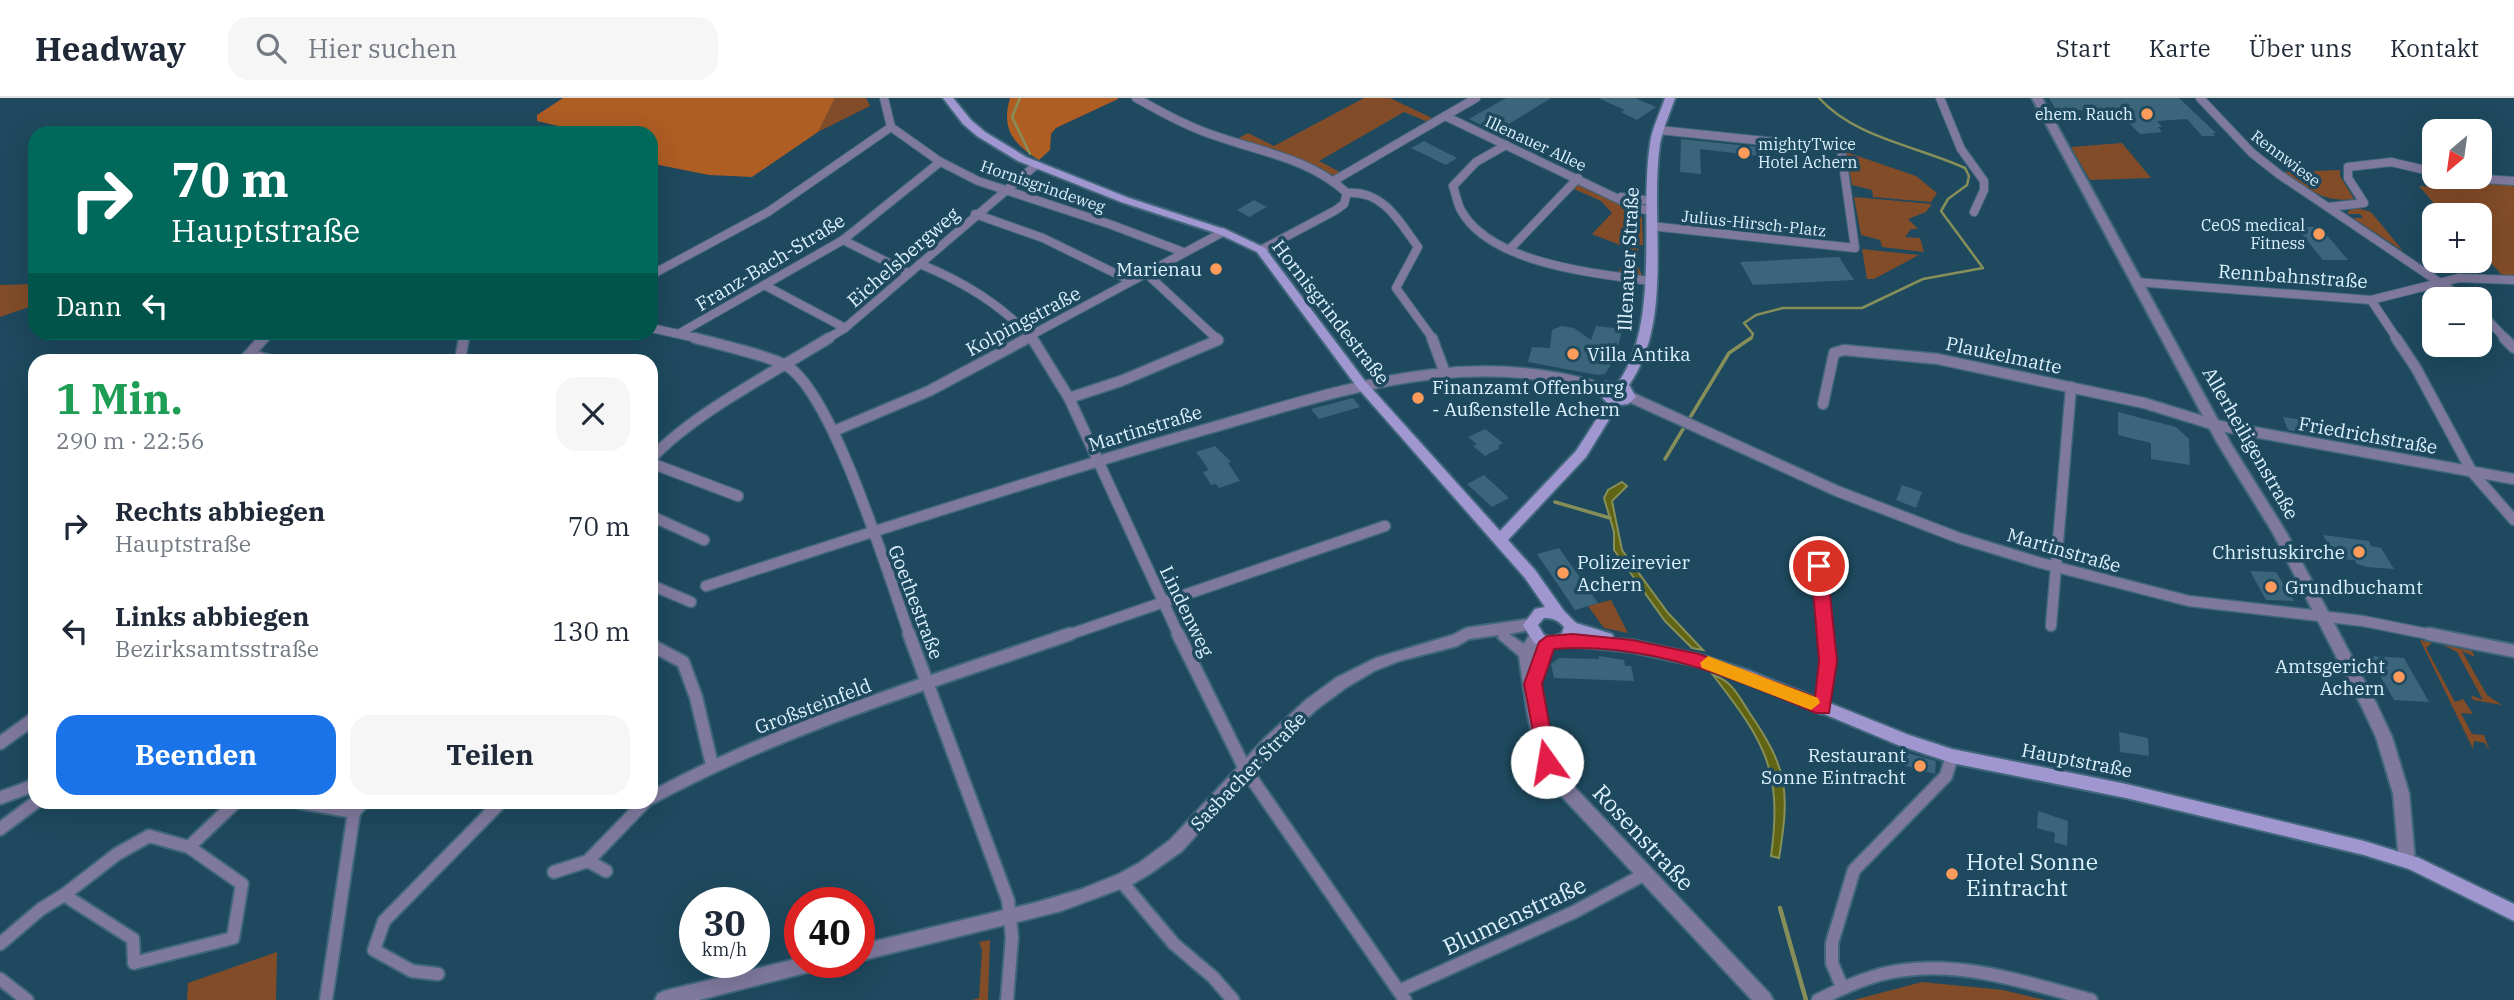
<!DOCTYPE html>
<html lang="de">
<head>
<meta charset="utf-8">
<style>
	:root { --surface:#fff; --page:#f6f6f7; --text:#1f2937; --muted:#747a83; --line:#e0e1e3; --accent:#1a73e8 }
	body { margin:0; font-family:"IBM Plex Serif",serif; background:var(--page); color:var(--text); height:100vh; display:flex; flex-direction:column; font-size:26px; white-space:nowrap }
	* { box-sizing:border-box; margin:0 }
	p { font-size:23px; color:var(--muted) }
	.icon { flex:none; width:38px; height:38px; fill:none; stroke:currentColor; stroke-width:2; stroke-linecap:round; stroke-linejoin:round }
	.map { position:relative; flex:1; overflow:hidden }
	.details { position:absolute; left:28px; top:256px; width:630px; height:455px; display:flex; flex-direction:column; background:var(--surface); border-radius:21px; box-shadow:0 7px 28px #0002 }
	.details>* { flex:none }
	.hud { position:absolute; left:28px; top:28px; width:630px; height:214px; border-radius:21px; box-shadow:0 7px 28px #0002; background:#00695c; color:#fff; overflow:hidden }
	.needle { width:46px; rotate:209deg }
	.controls { position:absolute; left:2422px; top:21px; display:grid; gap:14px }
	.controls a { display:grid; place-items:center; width:70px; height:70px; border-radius:14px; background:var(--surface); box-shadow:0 7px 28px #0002; font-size:35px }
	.speed { position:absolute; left:679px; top:789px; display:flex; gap:14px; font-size:35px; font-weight:700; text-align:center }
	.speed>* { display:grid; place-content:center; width:91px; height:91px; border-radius:50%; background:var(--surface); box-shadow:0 7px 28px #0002; line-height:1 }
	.speed small { font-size:18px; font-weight:400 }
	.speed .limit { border:10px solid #d22; background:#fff; color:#111 }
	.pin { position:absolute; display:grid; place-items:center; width:60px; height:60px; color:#fff; margin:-30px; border:4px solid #fff; border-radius:50%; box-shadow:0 2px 7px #0007 }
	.me { position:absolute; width:77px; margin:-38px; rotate:347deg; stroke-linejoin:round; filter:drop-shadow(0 0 5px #0008) }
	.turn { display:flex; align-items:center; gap:24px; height:147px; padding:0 28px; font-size:32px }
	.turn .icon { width:91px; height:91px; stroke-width:2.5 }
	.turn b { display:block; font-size:49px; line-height:60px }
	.then { display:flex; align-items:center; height:66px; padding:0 28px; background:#0003; gap:14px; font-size:26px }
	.round { display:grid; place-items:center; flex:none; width:74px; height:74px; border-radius:21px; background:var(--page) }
	.summary { display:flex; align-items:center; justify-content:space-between; height:119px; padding:0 28px }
	h1 { font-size:42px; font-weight:700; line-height:52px; color:#1e9e55 }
	.action { display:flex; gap:14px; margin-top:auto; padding:14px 28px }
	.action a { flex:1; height:80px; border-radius:21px; background:var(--accent); color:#fff; font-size:28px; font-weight:700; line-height:80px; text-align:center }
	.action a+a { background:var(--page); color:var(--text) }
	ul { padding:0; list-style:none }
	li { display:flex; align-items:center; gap:21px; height:105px; padding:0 28px }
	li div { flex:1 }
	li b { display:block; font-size:26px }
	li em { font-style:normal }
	header { display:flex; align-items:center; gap:42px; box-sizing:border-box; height:98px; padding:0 35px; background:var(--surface); border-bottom:2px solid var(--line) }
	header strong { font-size:33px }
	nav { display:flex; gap:38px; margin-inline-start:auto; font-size:24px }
	.search { width:490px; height:63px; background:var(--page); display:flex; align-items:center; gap:18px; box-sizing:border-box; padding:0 24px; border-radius:21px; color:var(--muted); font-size:26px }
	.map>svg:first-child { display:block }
</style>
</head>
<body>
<header>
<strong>Headway</strong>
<div class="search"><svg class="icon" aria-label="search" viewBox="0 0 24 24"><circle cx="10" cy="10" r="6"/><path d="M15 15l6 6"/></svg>Hier suchen</div>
<nav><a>Start</a><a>Karte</a><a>Über uns</a><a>Kontakt</a></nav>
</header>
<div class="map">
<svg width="2514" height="902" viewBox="0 0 2514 902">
	<rect width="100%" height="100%" fill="#1e495e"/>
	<g fill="#824c28">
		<polygon points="835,0 866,0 870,8 818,34"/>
		<polygon points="1364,0 1390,0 1434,21 1428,24 1404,14 1319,63 1342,75 1335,78 1277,52 1237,41 1248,35 1274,48"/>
		<polygon points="2122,45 2151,80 2090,82 2071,49"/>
		<polygon points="1846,54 1916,78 1937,95 1931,104 1873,99 1872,92 1852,87"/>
		<path d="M2340 72V78L2354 101C2322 105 2310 91 2284 74Z"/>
		<polygon points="2435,80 2514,86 2514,177 2502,177 2486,160 2480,158 2480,117 2444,117 2419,88 2442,90"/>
		<polygon points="1578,86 1632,110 1642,119 1643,147 1637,147 1639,155 1636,165 1644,181 1618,174 1635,153 1592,136 1612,115 1601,103 1574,91"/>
		<polygon points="1854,99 1932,106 1926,114 1908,121 1918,131 1911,131 1905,139 1920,140 1924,154 1882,149 1880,142 1861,137"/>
		<polygon points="2357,110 2371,114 2403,153 2353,120 2363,120 2360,116 2348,116 2348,113"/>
		<polygon points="1862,151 1919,157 1874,181 1867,181"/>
		<polygon points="35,186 35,207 0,219 0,187"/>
		<polygon points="1611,502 1628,535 1604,530 1588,508"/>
		<polygon points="2420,542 2432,545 2426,550 2455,604 2463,601 2473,616 2461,615 2472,636 2484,637 2490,654 2485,645 2474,643 2473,651"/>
		<polygon points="2443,547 2472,553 2475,559 2462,553 2487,597 2502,607 2473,602 2471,597 2483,602 2457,554"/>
		<polygon points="990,842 988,902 972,902 979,900 982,852 979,844"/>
		<polygon points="277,854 276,902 187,902 188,885"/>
		<polygon points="1922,884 2003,892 2045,902 1854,902"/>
	</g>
	<g fill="#ae5d23">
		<polygon points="563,0 835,0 818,34 752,79 709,77 654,66 651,65 651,35 588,35 537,23 537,17"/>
		<path d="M1010 0H1118V1L1056 30 1051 36 1050 52 1039 62C1013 46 1001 31 1010 0Z"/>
	</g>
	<g fill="#616513" stroke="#868f5a" stroke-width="2">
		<polygon points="1622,384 1627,388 1612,403 1622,452 1668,515 1703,552 1692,550 1665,523 1614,452 1614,434 1604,400 1608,392"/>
		<path d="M1713 577C1732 583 1738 597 1749 614 1788 671 1790 692 1779 760L1771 758C1783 672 1764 643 1713 577Z"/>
	</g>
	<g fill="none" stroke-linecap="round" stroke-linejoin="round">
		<g stroke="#868f5a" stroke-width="2.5">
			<polyline points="1020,0 1012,19 1030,56"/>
			<path d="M1751 241 1753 236 1744 225 1756 217 1783 210H1862L1923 181 1983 170 1941 113 1948 101 1967 87 1969 78 1965 70C1917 48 1855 40 1819 0"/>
		</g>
		<g stroke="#868f5a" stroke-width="3.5">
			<polyline points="1665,361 1729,255 1751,240"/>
			<polyline points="1555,404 1610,420"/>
		</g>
		<polyline stroke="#868f5a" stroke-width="4.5" points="1780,810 1806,902"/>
	</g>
	<g fill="#3b657b">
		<polygon points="1506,0 1551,0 1496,34 1469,21"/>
		<polygon points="1598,0 1635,0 1656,9 1637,22 1621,14 1625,12"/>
		<polygon points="2049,0 2179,0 2216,35 2213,35 2215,38 2202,38 2187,21 2157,23 2162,29 2158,29 2162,34 2140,36 2129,25 2102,24 2092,13 2055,10"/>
		<polygon points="1681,41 1758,49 1758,58 1700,51 1701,76 1680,74"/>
		<polygon points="1424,43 1457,60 1446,67 1411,50"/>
		<polygon points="1254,102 1267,109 1249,119 1237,112"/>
		<polygon points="2296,129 2320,129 2348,162 2323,162"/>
		<polygon points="1839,159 1854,182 1753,187 1740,164"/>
		<polygon points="1561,228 1574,230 1591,242 1596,228 1622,231 1616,259 1605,276 1597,277 1528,264 1532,249 1550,250 1552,232"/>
		<polygon points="1353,300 1360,309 1319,321 1311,311"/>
		<polygon points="2118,314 2176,329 2189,341 2190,367 2151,361 2151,345 2118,337"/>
		<polygon points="2283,319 2312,323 2317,337 2288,332"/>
		<polygon points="1485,331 1503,345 1498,348 1500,350 1485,358 1473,348 1477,346 1468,339"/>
		<polygon points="1215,348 1231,364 1228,365 1240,383 1219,390 1216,386 1211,387 1203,374 1209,372 1196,354"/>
		<polygon points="1484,377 1509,400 1492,409 1467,386"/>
		<polygon points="1902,387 1922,394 1916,410 1896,402"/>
		<polygon points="2323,437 2369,443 2371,448 2381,450 2394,471 2367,469 2357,466 2355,462 2337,461"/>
		<polygon points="1559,450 1598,505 1575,512 1537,456"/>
		<polygon points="2250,473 2276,474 2294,503 2266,502"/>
		<polygon points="1599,558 1624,562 1625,568 1631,568 1634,583 1554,580 1551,566 1559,560 1599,561"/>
		<polygon points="2369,558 2404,560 2429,604 2394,602"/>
		<polygon points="2119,634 2148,640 2149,658 2120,654"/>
		<polygon points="1890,650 1936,663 1935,676 1889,663"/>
		<polygon points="2038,713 2068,723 2067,748 2054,744 2055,735 2037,730"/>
	</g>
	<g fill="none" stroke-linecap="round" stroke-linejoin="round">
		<g stroke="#40677b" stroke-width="10">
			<g id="minor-far2">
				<polyline points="884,0 891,29 939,63 978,83 1112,127 1183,154"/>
				<path d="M1136 0C1163 15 1190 30 1219 39 1265 55 1310 61 1347 95L1344 106 1336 112 1261 152"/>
				<polyline points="1940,0 1961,51 1984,83 1984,92 1974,114"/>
				<polyline points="2200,0 2252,55 2280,77 2464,201"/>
				<polyline points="1445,18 1637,110 1651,113"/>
				<path d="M1506 47 1476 64 1453 88C1456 96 1457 106 1462 114 1493 166 1594 175 1649 183"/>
				<polyline points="2452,79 2514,83"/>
				<polyline points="1335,82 1476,0"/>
				<path d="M1347 95C1383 92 1399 123 1418 149L1396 190 1433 241"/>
				<polyline points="1621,99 1652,103"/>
				<polyline points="2329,109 2364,105 2348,80 2348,69 2391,64 2434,74"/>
				<polyline points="975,116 1043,140 1131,183"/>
				<polyline points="1651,128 1855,150 1841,51 1659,32"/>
				<polyline points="843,142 909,175"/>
				<polyline points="1510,151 1578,80"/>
				<path d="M920 166C964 184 1000 206 1033 241"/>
				<polyline points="1146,175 1217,241"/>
				<polyline points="651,177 768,114 891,29"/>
				<polyline points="2136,184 2371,202 2459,180 2514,182"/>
				<polyline points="766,188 845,230"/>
				<polyline points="2371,202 2397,241"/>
				<polyline points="2480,214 2506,241"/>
				<polyline points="651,230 701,241"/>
				<polyline points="680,235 843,142 940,64"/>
				<polyline points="262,241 269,234"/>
				<polyline points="464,241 465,234"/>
				<polyline points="827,241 845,230 1036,67"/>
				<polyline points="1024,241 1223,134"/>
			</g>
		</g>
		<g stroke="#40677b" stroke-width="13">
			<g id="minor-far1">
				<path d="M695 240C717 246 771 258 787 268 834 297 889 480 910 538"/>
				<polyline points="1032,240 1069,300 1179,538"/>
				<polyline points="1432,240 1445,275"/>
				<polyline points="2396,240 2416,270 2472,374 2514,422"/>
				<polyline points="2504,240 2514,250"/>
				<polyline points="250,256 269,262"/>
				<polyline points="244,262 264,240"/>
				<polyline points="460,262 464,240"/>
				<polyline points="1630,299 1837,393 1959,440 2041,465 2189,503 2363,523 2438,538"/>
				<polyline points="1069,300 1121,283 1218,242 1216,240"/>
				<polyline points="1823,306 1834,255 1844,252 1938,261 2144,305 2215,327 2514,381"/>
				<polyline points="834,333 929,293 1028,240"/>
				<path d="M651 361C692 316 776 273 829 240"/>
				<polyline points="651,365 738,398"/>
				<polyline points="651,418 704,442"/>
				<polyline points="1819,468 1826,538"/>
				<polyline points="651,487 691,504"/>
				<path d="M706 488C837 445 968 403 1099 363 1153 346 1208 331 1262 315 1377 281 1485 254 1604 291"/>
				<polyline points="2051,528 2071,289"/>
				<polyline points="1065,538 1385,428"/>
			</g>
		</g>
		<g stroke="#40677b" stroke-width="16">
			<g id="minor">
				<polyline points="909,536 1008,802 1012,839 1007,902"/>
				<polyline points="1178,536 1245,671 1405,902"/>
				<polyline points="2429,536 2514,553"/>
				<polyline points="651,547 683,564 696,599 712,667"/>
				<polyline points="1822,610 1828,563 1825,536"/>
				<polyline points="0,645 35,620"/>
				<polyline points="0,700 35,687"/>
				<path d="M651 700C782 629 929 585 1070 536"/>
				<polyline points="298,704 354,714"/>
				<polyline points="0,731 36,704"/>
				<polygon points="149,738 189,749 242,786 233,840 134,865 133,841 64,797 117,756"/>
				<polyline points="189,749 236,704"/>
				<polyline points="588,763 606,773"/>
				<polyline points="554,774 588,763 645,704"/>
				<polyline points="1121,783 1174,846 1213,879 1233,902"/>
				<polyline points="0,846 41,811 64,797"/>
				<polyline points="438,876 412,873 374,852 384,823 501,704"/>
				<polyline points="0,881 27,902"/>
				<polyline points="1842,889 1832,865 1832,845 1854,772 1946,678 1952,658"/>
				<polyline points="1399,893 1574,814 1645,776"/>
				<polyline points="326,902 354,714 363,704"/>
				<path d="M1818 902C1845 889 1874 875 1905 872 1966 864 2032 886 2091 902"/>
			</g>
		</g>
		<g stroke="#40677b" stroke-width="4">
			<g id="tertiary">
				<polygon points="2032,0 2042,0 2231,346 2286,434 2376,605 2392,639 2409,695 2415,763 2413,768 2407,770 2401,768 2399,763 2393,695 2376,639 2360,605 2273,435 2218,346"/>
				<path d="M1530 521 1535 523 1537 527 1535 531 1509 536 1524 546C1529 538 1531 532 1541 535L1543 539 1552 540 1554 544C1550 558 1543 572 1540 587 1536 606 1553 661 1564 678L1770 896 1773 902H1752L1552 688C1529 647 1526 604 1519 558L1498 540 1499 537 1469 541 1457 548 1399 563 1374 573 1347 589 1317 611 1275 650 1182 753 1151 775 1131 787 1061 813 859 863V847L1038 804 1082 791 1119 776 1139 765 1170 742 1264 641 1306 602 1336 580 1376 560 1453 537 1466 530Z"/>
				<polygon points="800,860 800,864 826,864 823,870 817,872 699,902 655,902 658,896 664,893"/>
			</g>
		</g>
		<g stroke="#40677b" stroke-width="4">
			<path id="secondary" d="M943 0H953L971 22 985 34 1026 59 1129 100 1227 132 1265 150 1365 283 1500 433 1576 353 1607 305 1597 293 1605 284 1618 285C1661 224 1639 118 1650 46 1652 30 1660 15 1665 0H1675C1670 15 1663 30 1660 46 1649 121 1675 221 1629 287L1636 299 1628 306 1618 307 1586 359 1508 442 1535 472 1564 513 1576 525 1612 536 1614 541 1632 542 1701 557 1750 573 1909 637 1952 651 2126 686 2364 743 2419 760 2514 806V823L2409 771 2364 757 2126 700 1952 665 1898 647 1745 583 1701 569 1632 554 1562 547 1553 551 1534 545 1523 527 1535 511 1545 509 1525 480 1357 289 1257 154 1219 136 1121 104 1018 63 977 38 963 26ZM1612 292 1621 293 1623 298H1615L1610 293ZM1544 520C1553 520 1558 522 1564 529L1562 535 1552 539 1544 537 1538 527Z"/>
		</g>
		<use href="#minor-far2" stroke="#7f799e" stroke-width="8"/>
		<use href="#minor-far1" stroke="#7f799e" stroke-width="10"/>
		<use href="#minor" stroke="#7f799e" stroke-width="12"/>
		<use href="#tertiary" fill="#7f799e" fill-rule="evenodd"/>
		<use href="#secondary" fill="#a096d0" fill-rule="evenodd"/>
	</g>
	<path fill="#e11d48" stroke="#92132f" stroke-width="2" d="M1819 462 1827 468 1837 563 1829 615H1816C1733 579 1646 544 1554 551L1542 586 1556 664 1553 670H1540L1524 586 1539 544 1547 538 1573 536 1632 542 1699 556 1815 599 1819 563 1811 468Z"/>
	<polygon fill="#f59e0b" points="1708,558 1818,600 1820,605 1811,612 1702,570 1700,565"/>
	<g fill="#ff9b5a" stroke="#1e495e" stroke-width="2.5">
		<circle cx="2147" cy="16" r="7"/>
		<circle cx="1744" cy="55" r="7"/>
		<circle cx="2319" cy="136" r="7"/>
		<circle cx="1216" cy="171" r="7"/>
		<circle cx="1573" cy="256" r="7"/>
		<circle cx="1418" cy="300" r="7"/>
		<circle cx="2359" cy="454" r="7"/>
		<circle cx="1563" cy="475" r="7"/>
		<circle cx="2271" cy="489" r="7"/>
		<circle cx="2399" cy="579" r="7"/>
		<circle cx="1920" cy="668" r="7"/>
		<circle cx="1952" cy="776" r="7"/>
	</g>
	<g text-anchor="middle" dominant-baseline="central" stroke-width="7" stroke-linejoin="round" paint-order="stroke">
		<g font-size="16" fill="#dbf1fe" stroke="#1e495e" text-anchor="end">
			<text x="2133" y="16">ehem. Rauch</text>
			<text x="1758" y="46" text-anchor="start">mightyTwice<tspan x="1758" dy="18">Hotel Achern</tspan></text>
			<text x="2305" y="127">CeOS medical<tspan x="2305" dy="18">Fitness</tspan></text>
		</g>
		<g font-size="16" fill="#dbf1fe" stroke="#1e495e">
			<text transform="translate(1536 45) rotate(25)">Illenauer Allee</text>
			<text transform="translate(2286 60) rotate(37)">Rennwiese</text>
			<text transform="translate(1043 88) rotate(19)">Hornisgrindeweg</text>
			<text transform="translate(1754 125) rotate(6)">Julius-Hirsch-Platz</text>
		</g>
		<g font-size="19" fill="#dbf1fe" stroke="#1e495e">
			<text transform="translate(903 159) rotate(-41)">Eichelsbergweg</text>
			<text transform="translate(1628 161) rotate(-87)">Illenauer Straße</text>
			<text transform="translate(770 164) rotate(-31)">Franz-Bach-Straße</text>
			<text transform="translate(2293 178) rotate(4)">Rennbahnstraße</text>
			<text transform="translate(1331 214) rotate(52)">Hornisgrindestraße</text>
			<text transform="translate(1023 223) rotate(-28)">Kolpingstraße</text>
			<text transform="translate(2004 257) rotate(12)">Plaukelmatte</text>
			<text transform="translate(1145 330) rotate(-17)">Martinstraße</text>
			<text transform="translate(2368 337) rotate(10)">Friedrichstraße</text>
			<text transform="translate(2251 345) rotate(60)">Allerheiligenstraße</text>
			<text transform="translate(2064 452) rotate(16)">Martinstraße</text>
			<text transform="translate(916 504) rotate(69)">Goethestraße</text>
			<text transform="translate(1187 513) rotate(64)">Lindenweg</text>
			<text transform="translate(813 608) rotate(-21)">Großsteinfeld</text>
			<text transform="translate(2077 662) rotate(11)">Hauptstraße</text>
			<text transform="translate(1248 673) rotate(-46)">Sasbacher Straße</text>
		</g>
		<g font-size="19" fill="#dbf1fe" stroke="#1e495e" text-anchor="end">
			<text x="1202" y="171">Marienau</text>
			<text x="1587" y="256" text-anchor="start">Villa Antika</text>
			<text x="1432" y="289" text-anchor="start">Finanzamt Offenburg<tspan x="1432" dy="22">- Außenstelle Achern</tspan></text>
			<text x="2345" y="454">Christuskirche</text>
			<text x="1577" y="464" text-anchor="start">Polizeirevier<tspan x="1577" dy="22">Achern</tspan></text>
			<text x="2285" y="489" text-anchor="start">Grundbuchamt</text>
			<text x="2385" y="568">Amtsgericht<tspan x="2385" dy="22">Achern</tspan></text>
			<text x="1906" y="657">Restaurant<tspan x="1906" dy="22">Sonne Eintracht</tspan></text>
		</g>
		<g font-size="23" fill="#dbf1fe" stroke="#1e495e">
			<text transform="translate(1644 739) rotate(47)">Rosenstraße</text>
			<text transform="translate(1514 817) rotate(-25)">Blumenstraße</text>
		</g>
		<g font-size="23" fill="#dbf1fe" stroke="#1e495e" text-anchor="start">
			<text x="1966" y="763">Hotel Sonne<tspan x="1966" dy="26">Eintracht</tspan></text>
		</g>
	</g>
</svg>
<div class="controls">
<a><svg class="needle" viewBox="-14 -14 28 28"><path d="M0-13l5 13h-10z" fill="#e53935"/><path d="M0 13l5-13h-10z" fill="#747a83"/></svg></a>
<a>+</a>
<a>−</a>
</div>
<div class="speed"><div>30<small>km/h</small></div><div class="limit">40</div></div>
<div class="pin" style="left:1819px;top:468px;background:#d93025"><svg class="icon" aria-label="arrive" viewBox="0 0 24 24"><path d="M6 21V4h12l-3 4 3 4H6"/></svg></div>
<svg class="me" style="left:1547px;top:664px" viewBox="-20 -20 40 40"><circle r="19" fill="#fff"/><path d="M0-13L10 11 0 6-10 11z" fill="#e11d48"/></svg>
<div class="hud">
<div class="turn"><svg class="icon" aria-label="right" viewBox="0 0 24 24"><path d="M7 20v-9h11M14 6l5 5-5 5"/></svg><div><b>70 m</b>Hauptstraße</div></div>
<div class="then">Dann<svg class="icon" aria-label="left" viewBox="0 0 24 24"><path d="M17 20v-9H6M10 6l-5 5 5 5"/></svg></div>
</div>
<section class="details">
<div class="summary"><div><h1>1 Min.</h1><p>290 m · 22:56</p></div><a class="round"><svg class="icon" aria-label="close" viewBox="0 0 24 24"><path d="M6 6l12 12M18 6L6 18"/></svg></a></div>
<ul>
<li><svg class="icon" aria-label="right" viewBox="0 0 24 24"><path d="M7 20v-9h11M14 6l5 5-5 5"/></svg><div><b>Rechts abbiegen</b><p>Hauptstraße</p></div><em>70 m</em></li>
<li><svg class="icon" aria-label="left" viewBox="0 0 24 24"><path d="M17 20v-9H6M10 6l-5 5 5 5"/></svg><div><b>Links abbiegen</b><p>Bezirksamtsstraße</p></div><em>130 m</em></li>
</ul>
<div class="action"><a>Beenden</a><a>Teilen</a></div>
</section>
</div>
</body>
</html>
